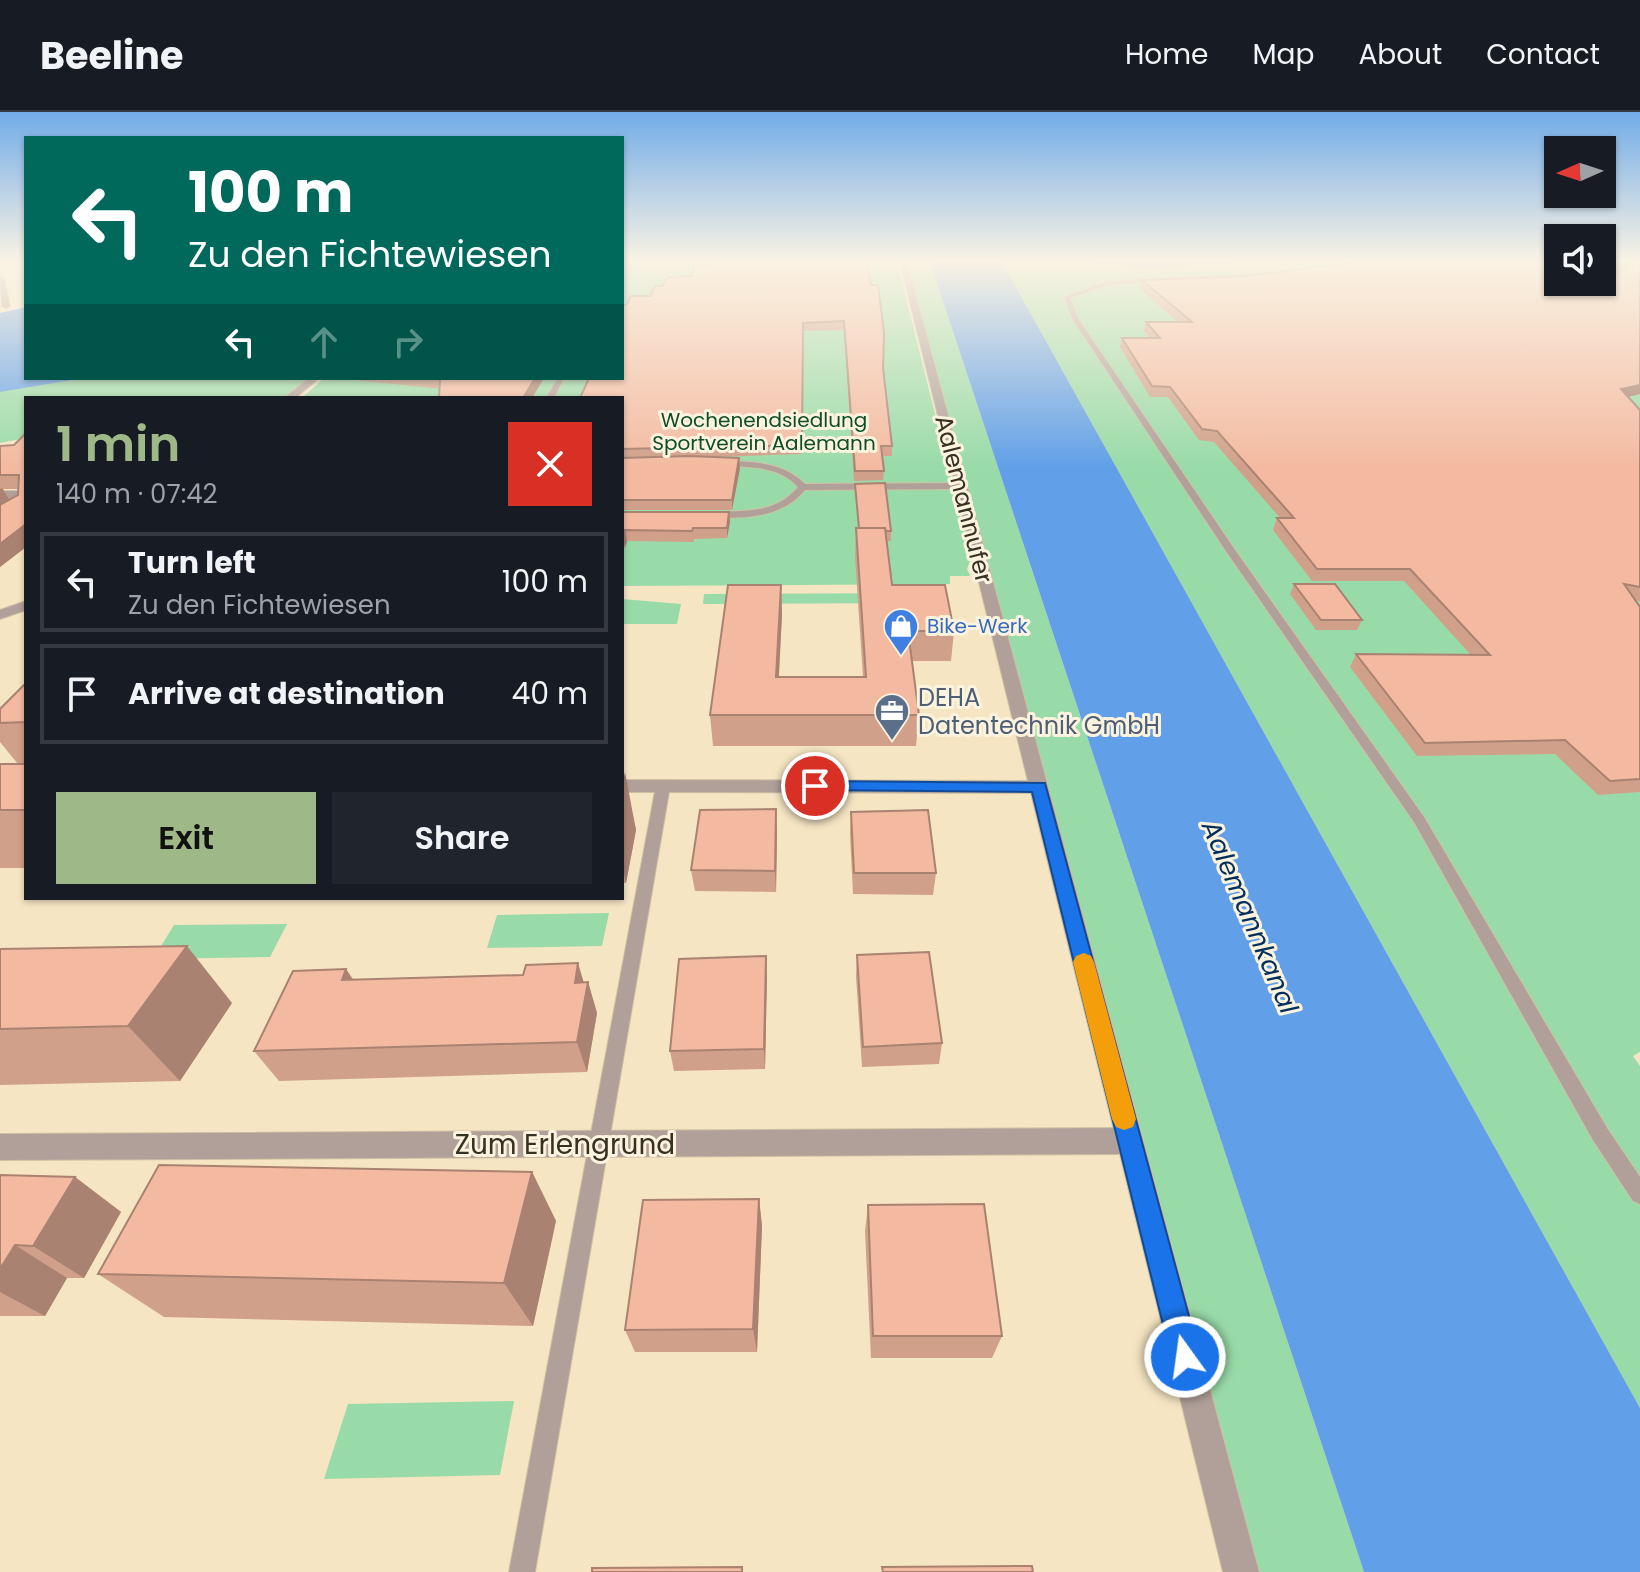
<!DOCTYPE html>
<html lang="en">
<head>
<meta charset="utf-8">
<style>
	:root { --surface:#171b24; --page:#20242c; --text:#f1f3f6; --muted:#9ea1a6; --line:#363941; --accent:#9eb887 }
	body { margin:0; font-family:Poppins,sans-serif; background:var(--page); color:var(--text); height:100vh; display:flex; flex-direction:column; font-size:30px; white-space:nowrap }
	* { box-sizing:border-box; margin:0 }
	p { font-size:26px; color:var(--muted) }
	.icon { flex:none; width:44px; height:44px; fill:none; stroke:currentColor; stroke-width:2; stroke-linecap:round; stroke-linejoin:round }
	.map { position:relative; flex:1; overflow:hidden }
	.drawer { position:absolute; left:24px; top:284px; width:600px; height:504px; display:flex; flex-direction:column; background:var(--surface); border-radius:0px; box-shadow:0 2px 6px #0004 }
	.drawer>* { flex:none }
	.guide { position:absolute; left:24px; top:24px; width:600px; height:244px; border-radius:0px; box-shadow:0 2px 6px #0004; background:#00695c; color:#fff; overflow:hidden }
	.needle { width:52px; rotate:267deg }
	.buttons { position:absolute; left:1544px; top:24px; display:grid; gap:16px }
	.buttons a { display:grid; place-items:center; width:72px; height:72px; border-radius:0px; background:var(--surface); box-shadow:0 2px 6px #0004; font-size:40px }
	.pin { position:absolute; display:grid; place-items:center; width:68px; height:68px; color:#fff; margin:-34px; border:4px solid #fff; border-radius:50%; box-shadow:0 2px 8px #0007 }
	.me { position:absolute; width:88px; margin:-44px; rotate:346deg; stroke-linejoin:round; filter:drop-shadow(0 0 6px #0008) }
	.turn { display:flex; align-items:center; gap:28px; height:168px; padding:0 32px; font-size:36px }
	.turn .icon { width:104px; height:104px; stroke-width:2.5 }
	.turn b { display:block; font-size:56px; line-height:68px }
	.lanes { display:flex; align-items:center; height:76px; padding:0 32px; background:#0003; justify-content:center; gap:40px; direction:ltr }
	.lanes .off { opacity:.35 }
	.round { display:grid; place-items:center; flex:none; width:84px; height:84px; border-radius:0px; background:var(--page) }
	.headline { display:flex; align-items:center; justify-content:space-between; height:136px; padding:0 32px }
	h1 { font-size:48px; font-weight:600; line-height:60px; color:var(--accent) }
	.action { display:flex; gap:16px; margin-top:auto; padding:16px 32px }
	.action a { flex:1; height:92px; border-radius:0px; background:var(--accent); color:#111; font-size:32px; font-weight:600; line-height:92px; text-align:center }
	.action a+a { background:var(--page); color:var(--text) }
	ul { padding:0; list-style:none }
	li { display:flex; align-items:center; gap:24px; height:100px; margin:0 16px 12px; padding:0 16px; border:4px solid var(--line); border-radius:0px }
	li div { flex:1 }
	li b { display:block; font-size:30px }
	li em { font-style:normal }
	header { display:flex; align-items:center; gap:48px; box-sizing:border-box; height:112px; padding:0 40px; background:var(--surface); border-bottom:2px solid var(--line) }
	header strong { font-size:38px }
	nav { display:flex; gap:44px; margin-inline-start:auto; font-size:28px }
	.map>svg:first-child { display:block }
</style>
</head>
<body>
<header>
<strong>Beeline</strong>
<nav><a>Home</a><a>Map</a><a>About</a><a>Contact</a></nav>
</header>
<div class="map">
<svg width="1640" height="1460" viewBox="0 0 1640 1460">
	<rect width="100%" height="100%" fill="#f5e5c3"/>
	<g fill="#99dba8">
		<polygon points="632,150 897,150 971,446 967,457 970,464 950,464 950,472 622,474 622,286 302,286 324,266 622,266 622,153"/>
		<polygon points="903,150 930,150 1364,1460 1241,1460"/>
		<polygon points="1002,150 1077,150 1151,156 1258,150 1558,150 1558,170 1602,170 1602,150 1640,150 1640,940 1633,944 1640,954 1640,1296"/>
		<polygon points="85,266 312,266 287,286 26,286 26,326 0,331 0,280"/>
		<polygon points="936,481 937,491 703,492 704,482"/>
		<polygon points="622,487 681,492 677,512 622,512"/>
		<polygon points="609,801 602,834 487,836 497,803"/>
		<polygon points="287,812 270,845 153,847 174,813"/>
		<polygon points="514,1289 500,1363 324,1367 348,1292"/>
	</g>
	<g fill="#61a0e8">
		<polygon points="930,150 1002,150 1640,1296 1640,1460 1364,1460"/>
		<polygon points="1077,150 1257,150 1151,156"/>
		<polygon points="26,195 26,266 85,266 0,280 0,201"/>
	</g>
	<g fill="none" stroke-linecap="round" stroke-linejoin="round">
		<g stroke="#cfc1a3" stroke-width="2">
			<g id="service">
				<polygon points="1265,161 1267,164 1109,173 1070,186 1079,208 1235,438 1424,705 1607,1016 1640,1065 1640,1092 1633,1089 1593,1028 1414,710 1226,439 1073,208 1064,185 1108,169"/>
				<polygon points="558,266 564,266 554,286 546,286"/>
				<path d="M722 349C751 349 784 350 805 372L961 371 965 374 961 377 805 378C782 406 746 406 712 406L709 405V401C742 397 774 404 798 375 777 352 747 356 719 353L718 351Z"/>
				<polygon points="663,670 670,674 535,1460 509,1460 656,674"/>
			</g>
		</g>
		<g stroke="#cfc1a3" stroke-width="2">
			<g id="minor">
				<polygon points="0,164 4,166 10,194 6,196 2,194"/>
				<polygon points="308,267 316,269 295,286 284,286"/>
				<rect x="0" y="379" width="26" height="8"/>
				<polygon points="26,489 26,498 0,507 0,498"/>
				<polygon points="622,668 1039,669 1048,675 1039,681 622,680"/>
				<polygon points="1130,1016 1139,1020 1143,1029 1139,1038 1130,1042 0,1048 0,1022"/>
			</g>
		</g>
		<g stroke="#cfc1a3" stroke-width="2">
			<polygon id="tertiary" points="900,150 907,150 1259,1460 1223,1460"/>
		</g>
		<use href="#service" fill="#b0a099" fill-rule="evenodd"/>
		<use href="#minor" fill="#b0a099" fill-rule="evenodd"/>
		<use href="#tertiary" fill="#b0a099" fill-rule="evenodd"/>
	</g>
	<g fill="#d1a08a" fill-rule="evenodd">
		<polygon points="866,150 883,256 892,334 892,344 882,344 884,359 883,368 854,369 844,218 803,219 802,342 711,345 740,356 732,398 622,398 622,286 626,193 650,184 662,174"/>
		<polygon points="1640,151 1640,282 1628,285 1640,298 1640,489 1635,488 1640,495 1640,680 1598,683 1555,642 1417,644 1350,555 1356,542 1470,542 1404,469 1312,469 1273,418 1277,406 1280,406 1214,330 1199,328 1168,285 1150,285 1120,235 1122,226 1150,226 1144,219 1146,210 1178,210 1140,177 1142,168 1602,170"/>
		<polygon points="333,266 544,266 532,286"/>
		<path d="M26 321V435L0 455V334L14 333ZM3 377H19L18 383 10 388Z"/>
		<polygon points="855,372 891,419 891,429 887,429 892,473 954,519 951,549 912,549 919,603 916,634 713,634 710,603 781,473 782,502 779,565 863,565 855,444 856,416 858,416"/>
		<polygon points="622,400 729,400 730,410 727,426 694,427 694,430 627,429 625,436 622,436"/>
		<polygon points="1294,472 1362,508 1357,518 1316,518 1290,482"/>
		<polygon points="26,571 26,756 0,756 0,652 18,652 0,630 0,597"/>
		<polygon points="622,660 636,718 626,771 622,771"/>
		<polygon points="851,700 936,761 933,783 853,782 850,722"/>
		<polygon points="777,718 776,780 695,779 691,758"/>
		<polygon points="0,837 232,891 180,969 0,973"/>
		<polygon points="857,843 942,931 939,952 862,955 856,864"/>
		<polygon points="766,844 767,865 765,957 674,959 670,939"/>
		<polygon points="346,857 353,867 588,870 597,901 587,960 279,969 254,939"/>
		<polygon points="532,1060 556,1109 533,1214 164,1205 98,1162"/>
		<polygon points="0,1063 75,1065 121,1100 84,1166 67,1166 45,1204 0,1204"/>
		<polygon points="759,1087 762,1114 757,1240 635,1240 625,1218"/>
		<polygon points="868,1093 1002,1224 992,1246 871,1246 865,1119"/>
	</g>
	<g fill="#aa8271">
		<polygon points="1620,150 1637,150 1602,164 1602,158"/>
		<polygon points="535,266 544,266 532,286 523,286"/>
		<polygon points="1640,273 1640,282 1615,288 1621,277"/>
		<polygon points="739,346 740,356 732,398 732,388"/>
		<polygon points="2,376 11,390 0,399 0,377"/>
		<polygon points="729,400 730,410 727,426 727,416"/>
		<polygon points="26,412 26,435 0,455 0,432"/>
		<polygon points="625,418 627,429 625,436 623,425"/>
		<polygon points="781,473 782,502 777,595 776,565"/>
		<polygon points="625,660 636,718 626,771 622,752 622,673"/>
		<polygon points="776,697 777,718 776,780 775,759"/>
		<polygon points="187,834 232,891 180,969 128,914"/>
		<polygon points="766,844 767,865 765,957 764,937"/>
		<polygon points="578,851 586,878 588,870 597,901 587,960 577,930 575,871"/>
		<polygon points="346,857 365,888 342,868"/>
		<polygon points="532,1060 556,1109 533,1214 504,1171"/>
		<polygon points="75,1065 121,1100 84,1166 33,1134"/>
		<polygon points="759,1087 762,1114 757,1240 753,1217"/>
		<polygon points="15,1133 67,1166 45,1204 0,1180 0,1157"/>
	</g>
	<g fill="#f3baa1" stroke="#aa8271" stroke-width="2">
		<polygon points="710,150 866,150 871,173 878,173 884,221 883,256 892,334 881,334 884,359 855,359 844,209 803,211 802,333 622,337 622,286 580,286 589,266 622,266 622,193 626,193 631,184 650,184 655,174 662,174 668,165 692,164 694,154 709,153"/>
		<polygon points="1358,150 1558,150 1558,170 1602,170 1602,168 1640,151 1640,273 1621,277 1640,298 1640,475 1624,472 1640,495 1640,667 1610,669 1565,628 1425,631 1356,542 1490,543 1410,457 1317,457 1277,406 1294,406 1217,319 1202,317 1170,275 1152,274 1122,226 1160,226 1146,210 1192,210 1142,168 1246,164"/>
		<polygon points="1602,150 1620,150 1602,158"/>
		<polygon points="433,266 535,266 523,286 439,286 440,267"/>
		<polygon points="26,321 26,412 0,432 0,393 18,383 19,363 0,363 0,334 14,333"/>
		<polygon points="689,344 739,346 732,388 622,388 622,346"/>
		<polygon points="885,371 891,419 886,419 885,416 859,416 855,372"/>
		<polygon points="622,400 729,400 727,416 693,416 692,419 625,418 622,425"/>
		<polygon points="856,416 885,416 892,473 945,473 954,519 908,519 919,603 710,603 728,473 781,473 776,565 866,565"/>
		<polygon points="1294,472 1335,472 1362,508 1321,508"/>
		<polygon points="26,571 26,610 0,611 0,597"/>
		<rect x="0" y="652" width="26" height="46"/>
		<polygon points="776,697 775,759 691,758 700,698"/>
		<polygon points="928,698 936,761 854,761 851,700"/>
		<polygon points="187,834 128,914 0,917 0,837"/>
		<polygon points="929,840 942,931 863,935 857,843"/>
		<polygon points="766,844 764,937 670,939 679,847"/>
		<polygon points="578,851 575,871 588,870 577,930 254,939 293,859 346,857 342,868 523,863 526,853"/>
		<polygon points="159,1053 532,1060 504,1171 98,1162"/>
		<polygon points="0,1063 75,1065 33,1134 15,1133 0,1157"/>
		<polygon points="759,1087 753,1217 625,1218 643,1088"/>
		<polygon points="984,1092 1002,1224 873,1224 868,1093"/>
		<polygon points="1032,1454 1033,1460 883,1460 882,1455"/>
		<polygon points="742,1455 742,1460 592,1460 592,1456"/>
	</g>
	<linearGradient id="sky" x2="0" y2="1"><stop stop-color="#72ace8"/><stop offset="0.42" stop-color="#faf3e4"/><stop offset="1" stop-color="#faf3e4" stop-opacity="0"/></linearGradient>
	<rect width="1640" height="355" fill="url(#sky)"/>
	<polygon fill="#1a73e8" stroke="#114b97" stroke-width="2" points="815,669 1045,671 1200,1245 1195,1255 1185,1259 1175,1255 1171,1245 1032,680 809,678 806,674"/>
	<polygon fill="#f59e0b" points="1084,841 1091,844 1094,850 1136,1007 1133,1015 1124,1018 1116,1015 1112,1007 1073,850 1076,844"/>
	<defs>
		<g id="shop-pin" transform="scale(1.8)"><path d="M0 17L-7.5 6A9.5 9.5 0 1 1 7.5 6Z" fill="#3f7fe0" stroke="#fcf3df"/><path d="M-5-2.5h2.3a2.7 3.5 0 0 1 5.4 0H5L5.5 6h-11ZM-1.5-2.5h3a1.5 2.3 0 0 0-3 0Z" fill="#fff"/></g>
		<g id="office-pin" transform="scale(1.8)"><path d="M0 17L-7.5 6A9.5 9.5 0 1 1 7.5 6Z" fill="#5c6f8a" stroke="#fcf3df"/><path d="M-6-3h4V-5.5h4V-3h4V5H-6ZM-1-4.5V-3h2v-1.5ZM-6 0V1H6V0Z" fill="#fff"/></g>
	</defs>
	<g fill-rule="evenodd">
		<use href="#shop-pin" x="901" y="514"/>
		<use href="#office-pin" x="892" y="599"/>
	</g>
	<g text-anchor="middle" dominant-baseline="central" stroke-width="6" stroke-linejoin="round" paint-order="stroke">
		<g font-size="20" fill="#0d4e26" stroke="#fcf3df">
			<text x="764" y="308">Wochenendsiedlung<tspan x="764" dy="23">Sportverein Aalemann</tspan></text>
		</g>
		<g font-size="20" fill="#366cbe" stroke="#fcf3df" text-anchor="start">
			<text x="927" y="514">Bike-Werk</text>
		</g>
		<g font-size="24" fill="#373124" stroke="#fcf3df">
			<text transform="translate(964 387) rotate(76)">Aalemannufer</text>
		</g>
		<g font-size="24" fill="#4e5e75" stroke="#fcf3df" text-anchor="start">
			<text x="918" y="585">DEHA<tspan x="918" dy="28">Datentechnik GmbH</tspan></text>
		</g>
		<g font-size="26" font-style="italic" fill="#012f5c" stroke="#fcf3df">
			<text transform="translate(1250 805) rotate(67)">Aalemannkanal</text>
		</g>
		<g font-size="28" fill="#373124" stroke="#fcf3df">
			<text x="565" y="1032">Zum Erlengrund</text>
		</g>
	</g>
</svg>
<div class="buttons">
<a><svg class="needle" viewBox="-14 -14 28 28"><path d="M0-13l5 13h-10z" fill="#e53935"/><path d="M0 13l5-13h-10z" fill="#9ea1a6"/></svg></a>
<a><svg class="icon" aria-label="sound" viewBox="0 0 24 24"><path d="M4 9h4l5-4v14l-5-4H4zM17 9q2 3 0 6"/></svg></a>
</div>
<div class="pin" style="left:815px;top:674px;background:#d93025"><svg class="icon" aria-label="arrive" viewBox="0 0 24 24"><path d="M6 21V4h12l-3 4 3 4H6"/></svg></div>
<svg class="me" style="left:1185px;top:1245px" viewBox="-20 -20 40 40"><circle r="17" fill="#1a73e8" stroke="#fff" stroke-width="3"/><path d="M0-11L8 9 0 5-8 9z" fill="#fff"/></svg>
<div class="guide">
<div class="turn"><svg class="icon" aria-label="left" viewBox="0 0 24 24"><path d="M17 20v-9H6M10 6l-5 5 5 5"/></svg><div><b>100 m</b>Zu den Fichtewiesen</div></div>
<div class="lanes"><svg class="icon" aria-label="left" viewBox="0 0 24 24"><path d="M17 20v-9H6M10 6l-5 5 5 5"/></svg><svg class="icon off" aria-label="ahead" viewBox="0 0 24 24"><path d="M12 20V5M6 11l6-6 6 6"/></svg><svg class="icon off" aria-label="right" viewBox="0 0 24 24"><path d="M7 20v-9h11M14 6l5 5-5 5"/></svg></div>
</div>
<section class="drawer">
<div class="headline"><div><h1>1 min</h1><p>140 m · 07:42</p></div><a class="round" style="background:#d93025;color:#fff"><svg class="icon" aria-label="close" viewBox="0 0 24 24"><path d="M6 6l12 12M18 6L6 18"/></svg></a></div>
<ul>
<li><svg class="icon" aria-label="left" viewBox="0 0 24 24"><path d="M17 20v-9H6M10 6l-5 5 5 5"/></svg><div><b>Turn left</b><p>Zu den Fichtewiesen</p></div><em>100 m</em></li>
<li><svg class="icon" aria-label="arrive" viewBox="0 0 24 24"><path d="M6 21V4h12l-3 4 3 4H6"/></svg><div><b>Arrive at destination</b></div><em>40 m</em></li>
</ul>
<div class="action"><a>Exit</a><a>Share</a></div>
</section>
</div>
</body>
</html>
